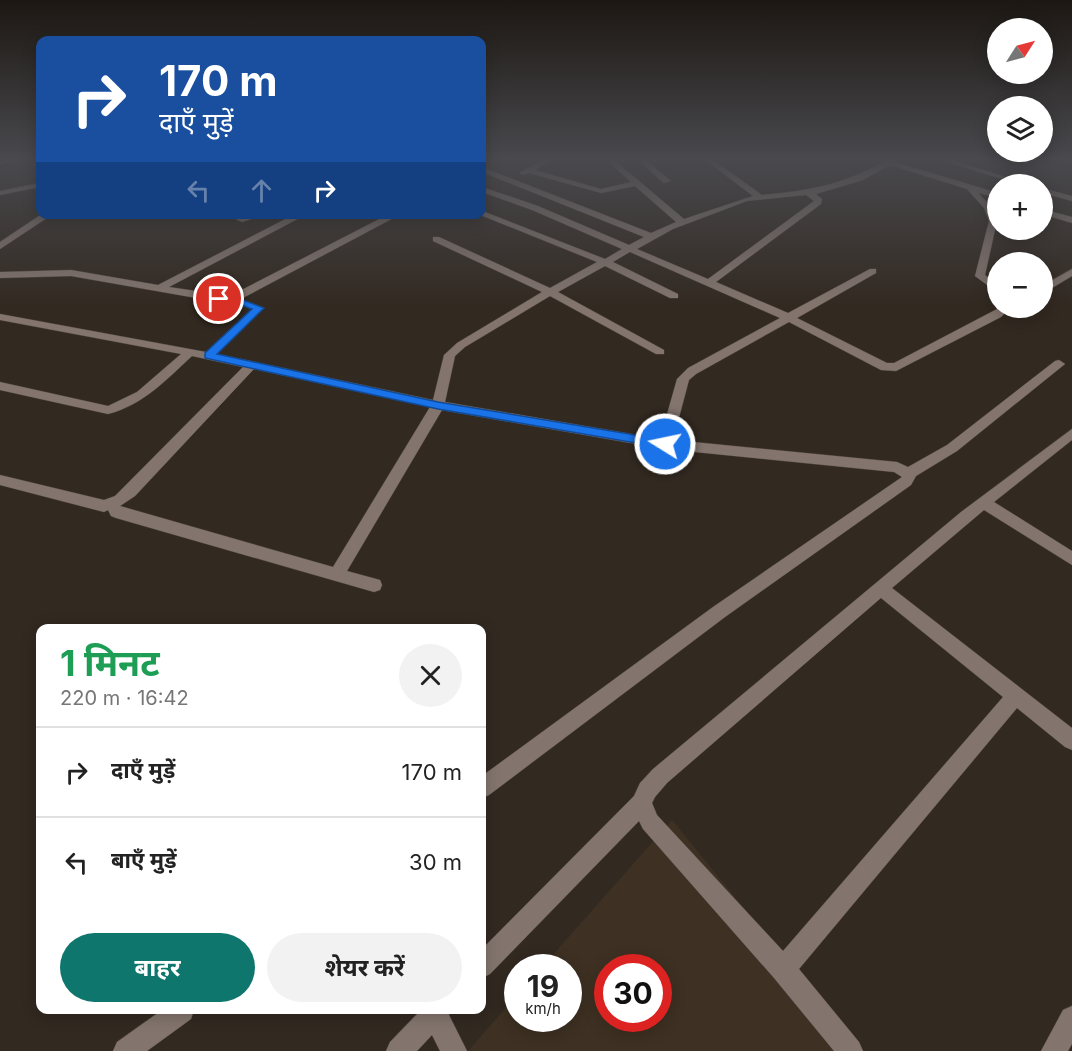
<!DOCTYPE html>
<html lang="hi">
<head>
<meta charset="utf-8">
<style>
	:root { --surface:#fff; --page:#f2f2f2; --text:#222; --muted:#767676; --line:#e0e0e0; --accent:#0f766e }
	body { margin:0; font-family:Inter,"Noto Sans Devanagari",sans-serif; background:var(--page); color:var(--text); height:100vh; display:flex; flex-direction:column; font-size:22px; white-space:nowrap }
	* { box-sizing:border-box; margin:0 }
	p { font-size:20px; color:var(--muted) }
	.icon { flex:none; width:33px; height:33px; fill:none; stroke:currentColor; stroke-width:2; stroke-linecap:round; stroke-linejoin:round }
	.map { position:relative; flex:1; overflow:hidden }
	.details { position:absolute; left:36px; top:624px; width:450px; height:390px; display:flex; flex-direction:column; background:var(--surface); border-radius:12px; box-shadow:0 3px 15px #0003 }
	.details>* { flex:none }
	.top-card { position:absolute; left:36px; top:36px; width:450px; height:183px; border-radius:12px; box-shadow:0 3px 15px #0003; background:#1a4fa0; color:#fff; overflow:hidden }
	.needle { width:39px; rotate:54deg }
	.fabs { position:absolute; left:987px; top:18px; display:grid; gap:12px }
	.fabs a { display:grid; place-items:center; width:66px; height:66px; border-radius:50%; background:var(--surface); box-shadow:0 3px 15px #0003; font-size:30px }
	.speed { position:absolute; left:504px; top:954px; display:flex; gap:12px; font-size:30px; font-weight:700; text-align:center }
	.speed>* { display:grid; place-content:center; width:78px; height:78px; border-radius:50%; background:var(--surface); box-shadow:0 3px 15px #0003; line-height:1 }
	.speed small { font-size:15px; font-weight:400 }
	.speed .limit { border:9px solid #d22; background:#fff; color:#111 }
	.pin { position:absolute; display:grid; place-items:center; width:51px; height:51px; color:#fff; margin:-26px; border:3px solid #fff; border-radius:50%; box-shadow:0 2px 6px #0007 }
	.me { position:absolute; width:66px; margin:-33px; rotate:280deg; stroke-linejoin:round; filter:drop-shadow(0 0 4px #0008) }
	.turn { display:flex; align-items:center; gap:21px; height:126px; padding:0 24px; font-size:27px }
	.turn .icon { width:78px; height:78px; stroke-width:2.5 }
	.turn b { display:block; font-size:42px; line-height:51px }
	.lanes { display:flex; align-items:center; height:57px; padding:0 24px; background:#0003; justify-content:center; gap:30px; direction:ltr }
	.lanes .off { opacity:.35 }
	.round { display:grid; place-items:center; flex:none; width:63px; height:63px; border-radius:32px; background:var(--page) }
	.headline { display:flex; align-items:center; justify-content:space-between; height:102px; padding:0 24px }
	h1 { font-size:36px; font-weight:700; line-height:45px; color:#1e9e55 }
	.primary-button { display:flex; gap:12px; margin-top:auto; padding:12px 24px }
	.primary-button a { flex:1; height:69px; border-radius:36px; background:var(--accent); color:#fff; font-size:24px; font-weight:700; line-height:69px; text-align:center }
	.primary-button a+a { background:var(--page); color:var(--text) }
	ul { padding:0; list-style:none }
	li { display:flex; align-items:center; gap:18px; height:90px; padding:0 24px; border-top:2px solid var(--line) }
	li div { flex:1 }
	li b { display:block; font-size:22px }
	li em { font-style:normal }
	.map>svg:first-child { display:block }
</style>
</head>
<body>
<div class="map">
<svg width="1072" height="1051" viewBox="0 0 1072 1051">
	<rect width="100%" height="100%" fill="#322921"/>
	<path fill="#3e3123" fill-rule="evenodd" d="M672 820 861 1051H468L517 995 518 1018H568V968L542 967ZM608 968H658V1018H608Z"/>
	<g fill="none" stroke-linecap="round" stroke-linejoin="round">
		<g stroke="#4e453e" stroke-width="1">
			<g id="minor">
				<polygon points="5,159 16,159 0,165 0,161"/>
				<path d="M545 159H554L535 170 601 189 631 182 605 159H613L684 219 753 196 704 159H712L762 195C811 190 838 186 882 163L879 161 883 159H900L895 162 998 193V198L978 193 992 207 997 221 985 275 998 285V293L975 276 989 221 984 208 967 189 890 165 863 180 816 194 822 199 821 204 716 282 788 313 870 269H876V273L797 318 887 363H894L999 308H1010L1001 317 896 371 881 370 789 322 696 374 689 380 673 440 897 462 908 467 947 445 1055 361 1059 360 1065 364 957 451 916 476 911 485 725 617 489 795 482 798V776L713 607 902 477 894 472 665 449 442 410 347 571 380 580 382 585 380 590 374 592 116 518 111 516 108 510 104 512 0 485V475L104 500 115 496 243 367 192 356C166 380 143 405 108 414L0 390V382L108 406 137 392 181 354 0 320V314L206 352 252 309 231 302H219L71 276 0 278V272L71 270 158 285 295 214H307L169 287 230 296 389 214H401L241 299 264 308 217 354 433 400 444 355 457 343 542 292 433 241V237H439L550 288 597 262 478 214 485 212 605 259 622 249 532 210 482 192V187L538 206 629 245 644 237 482 172V167L651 233 676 222 635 186 601 193 529 173 523 175 519 173ZM806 195 814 201 708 279 637 249 673 229 747 201ZM630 252 780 318 688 368 677 379 660 439 445 402 455 356 465 347 550 296 656 354H664V350L558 292 605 266 670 298H678V294L613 262ZM254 369 430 407 333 567 120 506 135 496Z"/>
				<polygon points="637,159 645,159 671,181 664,183"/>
				<polygon points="937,159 948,159 1029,184 1018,184"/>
				<polygon points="1060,159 1072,159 1072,163 1061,161"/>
				<polygon points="40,183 40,187 0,195 0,191"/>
				<polygon points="1042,188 1072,196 1072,201 1042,193"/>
				<polygon points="1042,209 1072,217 1072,223 1042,214"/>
				<polygon points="42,214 53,214 0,249 0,242"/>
				<polygon points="226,214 267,214 242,222"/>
				<polygon points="1072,269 1072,276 1042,294 1042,286"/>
				<path d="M1072 429V440L994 502 1072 551V565L984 510 892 588 1072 728V750L1065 747 1017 708 799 969 859 1042 863 1051H834L774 978 643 829 639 821 490 974 482 978V949L634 796 640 783 653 769 961 512ZM881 598 1003 697 783 951 657 815 652 803 655 797 667 783Z"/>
				<polygon points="1072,1006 1072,1044 1068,1051 1041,1051 1063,1010"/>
				<polygon points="162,1010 194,1010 191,1019 147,1051 113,1051 117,1042"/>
				<polygon points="421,1010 450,1010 449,1015 467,1051 440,1051 432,1035 417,1051 386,1051 390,1042"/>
			</g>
		</g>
		<use href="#minor" fill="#83756e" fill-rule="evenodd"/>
	</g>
	<linearGradient id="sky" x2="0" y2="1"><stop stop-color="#1c1712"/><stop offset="0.52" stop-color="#49494e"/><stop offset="1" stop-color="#49494e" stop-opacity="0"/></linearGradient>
	<rect width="1072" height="306" fill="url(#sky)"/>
	<polygon fill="#1a73e8" stroke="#114b97" stroke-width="1.5" points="219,296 235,297 264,308 217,354 438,402 665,440 671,444 665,448 438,409 205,358 205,353 252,309 231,301 216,301 216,297"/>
</svg>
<div class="fabs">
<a><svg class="needle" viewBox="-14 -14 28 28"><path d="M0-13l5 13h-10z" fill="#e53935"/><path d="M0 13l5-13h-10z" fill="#767676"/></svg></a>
<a><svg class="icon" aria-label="layers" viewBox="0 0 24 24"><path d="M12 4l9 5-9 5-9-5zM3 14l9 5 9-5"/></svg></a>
<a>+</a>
<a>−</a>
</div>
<div class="speed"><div>19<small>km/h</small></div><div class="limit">30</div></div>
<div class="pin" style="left:219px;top:299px;background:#d93025"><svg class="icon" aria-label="arrive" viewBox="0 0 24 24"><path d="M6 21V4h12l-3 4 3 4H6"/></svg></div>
<svg class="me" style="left:665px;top:444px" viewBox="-20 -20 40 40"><circle r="17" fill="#1a73e8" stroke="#fff" stroke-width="3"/><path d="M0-11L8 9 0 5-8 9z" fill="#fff"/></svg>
<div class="top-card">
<div class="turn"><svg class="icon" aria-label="right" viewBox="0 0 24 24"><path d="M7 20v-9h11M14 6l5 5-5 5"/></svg><div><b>170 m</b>दाएँ मुड़ें</div></div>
<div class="lanes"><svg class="icon off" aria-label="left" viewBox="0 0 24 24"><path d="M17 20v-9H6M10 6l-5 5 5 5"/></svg><svg class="icon off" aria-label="ahead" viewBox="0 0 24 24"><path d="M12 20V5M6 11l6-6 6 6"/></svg><svg class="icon" aria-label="right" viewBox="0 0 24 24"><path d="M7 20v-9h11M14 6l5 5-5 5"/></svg></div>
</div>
<section class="details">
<div class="headline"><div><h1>1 मिनट</h1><p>220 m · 16:42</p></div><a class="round"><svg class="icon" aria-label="close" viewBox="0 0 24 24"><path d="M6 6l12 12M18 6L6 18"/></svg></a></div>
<ul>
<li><svg class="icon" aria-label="right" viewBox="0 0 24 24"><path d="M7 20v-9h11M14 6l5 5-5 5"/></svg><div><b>दाएँ मुड़ें</b></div><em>170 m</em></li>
<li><svg class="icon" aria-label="left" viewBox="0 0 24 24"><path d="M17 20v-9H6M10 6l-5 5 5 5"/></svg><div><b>बाएँ मुड़ें</b></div><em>30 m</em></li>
</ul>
<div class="primary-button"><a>बाहर</a><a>शेयर करें</a></div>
</section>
</div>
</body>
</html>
